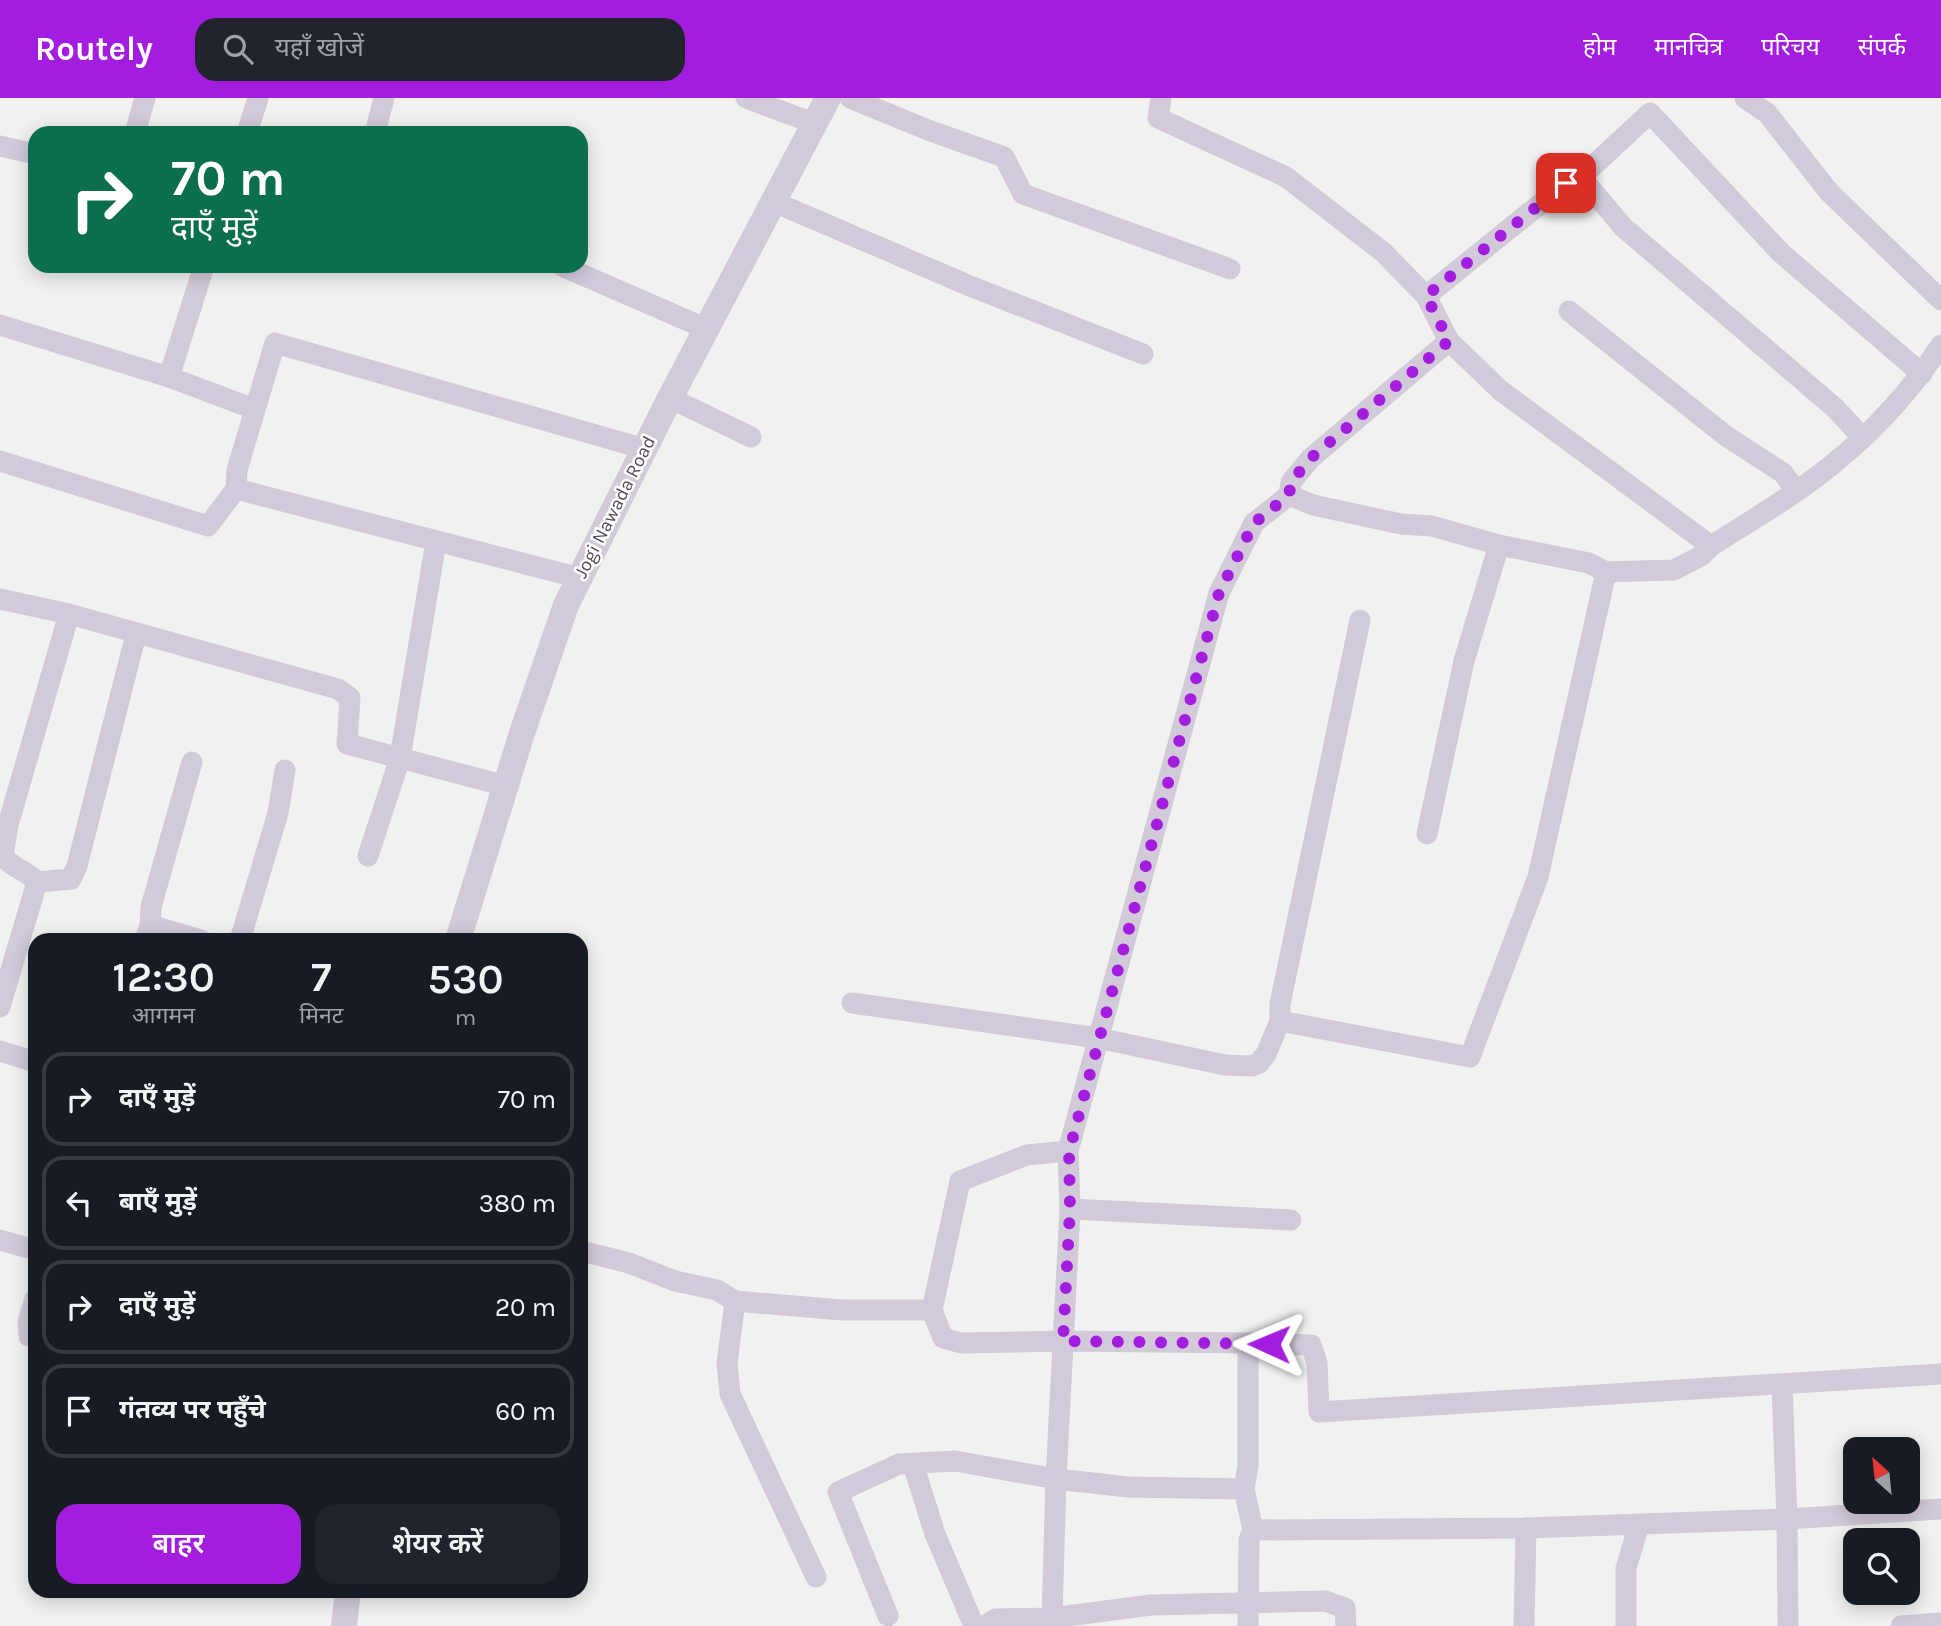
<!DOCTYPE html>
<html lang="hi">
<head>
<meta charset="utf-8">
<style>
	:root { --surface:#171b24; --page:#20242c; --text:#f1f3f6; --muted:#9ea1a6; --line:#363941; --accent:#a31dde }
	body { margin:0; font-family:Karla,"Noto Sans Devanagari",sans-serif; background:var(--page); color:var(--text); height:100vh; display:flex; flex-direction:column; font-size:26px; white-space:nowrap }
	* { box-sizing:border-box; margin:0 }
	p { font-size:23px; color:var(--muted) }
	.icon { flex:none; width:38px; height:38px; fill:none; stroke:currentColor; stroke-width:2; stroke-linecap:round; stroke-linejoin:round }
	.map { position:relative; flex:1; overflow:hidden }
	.details { position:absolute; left:28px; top:835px; width:560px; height:665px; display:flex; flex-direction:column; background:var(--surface); border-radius:21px; box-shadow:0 4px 18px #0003 }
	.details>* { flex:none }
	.hud { position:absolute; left:28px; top:28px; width:560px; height:147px; border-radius:21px; box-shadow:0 4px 18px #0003; background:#0b6e4f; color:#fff; overflow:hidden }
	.needle { width:46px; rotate:333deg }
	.controls { position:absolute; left:1843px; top:1339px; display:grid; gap:14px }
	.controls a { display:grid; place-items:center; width:77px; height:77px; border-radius:14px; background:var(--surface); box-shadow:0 4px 18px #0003; font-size:35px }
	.pin { position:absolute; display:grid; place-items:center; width:60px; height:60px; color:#fff; margin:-30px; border-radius:14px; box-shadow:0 4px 10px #0006 }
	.me { position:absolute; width:77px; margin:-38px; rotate:271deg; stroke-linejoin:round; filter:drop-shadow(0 0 5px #0008) }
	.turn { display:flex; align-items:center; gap:24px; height:147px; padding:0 28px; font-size:32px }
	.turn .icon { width:91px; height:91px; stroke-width:2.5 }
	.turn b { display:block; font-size:49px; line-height:60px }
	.eta { display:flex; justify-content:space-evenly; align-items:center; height:119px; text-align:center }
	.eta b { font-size:42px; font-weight:600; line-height:49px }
	.button { display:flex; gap:14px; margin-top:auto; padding:14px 28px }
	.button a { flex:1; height:80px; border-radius:21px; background:var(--accent); color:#fff; font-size:28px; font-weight:600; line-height:80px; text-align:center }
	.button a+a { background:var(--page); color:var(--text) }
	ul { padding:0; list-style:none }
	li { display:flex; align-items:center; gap:21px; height:94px; margin:0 14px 10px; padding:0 14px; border:4px solid var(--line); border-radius:21px }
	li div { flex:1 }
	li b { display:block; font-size:26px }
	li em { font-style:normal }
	header { display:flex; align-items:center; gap:42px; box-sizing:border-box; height:98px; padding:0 35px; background:var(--accent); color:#fff }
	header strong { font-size:33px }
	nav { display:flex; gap:38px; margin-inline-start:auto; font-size:24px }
	.search { width:490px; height:63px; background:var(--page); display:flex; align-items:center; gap:18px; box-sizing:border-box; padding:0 24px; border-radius:21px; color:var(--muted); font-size:26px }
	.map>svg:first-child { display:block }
</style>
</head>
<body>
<header>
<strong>Routely</strong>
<div class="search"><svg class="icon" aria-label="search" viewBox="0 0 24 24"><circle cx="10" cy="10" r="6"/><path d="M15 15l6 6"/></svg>यहाँ खोजें</div>
<nav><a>होम</a><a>मानचित्र</a><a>परिचय</a><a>संपर्क</a></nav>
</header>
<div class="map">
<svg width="1941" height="1528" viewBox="0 0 1941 1528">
	<rect width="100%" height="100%" fill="#f1f2ef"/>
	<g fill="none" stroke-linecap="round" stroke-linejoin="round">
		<g stroke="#d2c9d9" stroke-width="21">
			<polyline points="746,0 816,26"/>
			<polyline points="850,0 928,32 1004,59 1023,96 1230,171"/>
			<polyline points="1161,0 1158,20 1286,79 1383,154 1426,198 1449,243 1500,292 1711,448"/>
			<polyline points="1745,0 1767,15 1829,94 1941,202"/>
			<polyline points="135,35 145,0"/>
			<polyline points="247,35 258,0"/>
			<polyline points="375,35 384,0"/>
			<polyline points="0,48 35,56"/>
			<polyline points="1581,79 1623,129 1835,310 1863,340"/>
			<polyline points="774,104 970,188 1143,256"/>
			<polyline points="562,168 707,231"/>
			<polyline points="1426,198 1566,85 1581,79 1650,15 1781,155 1922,276"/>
			<polyline points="1569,213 1726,338 1783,375 1796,393"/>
			<polyline points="0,227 169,279 254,311"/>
			<polyline points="169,279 204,168"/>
			<polyline points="670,300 751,339"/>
			<polyline points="0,363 208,428 236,391 237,372 275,245 645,351"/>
			<polyline points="236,391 580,480"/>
			<path d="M1289 397 1313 407 1401 426 1432 428 1499 447 1589 465 1606 474 1674 472 1701 458 1711 448C1750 423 1792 399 1828 370 1871 336 1911 293 1941 247"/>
			<polyline points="0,501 69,516 338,591 350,600 347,646 506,688"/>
			<polyline points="1427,736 1464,563 1499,447"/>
			<polyline points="368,758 400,660 436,443"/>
			<path d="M37 784C26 771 15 773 3 758L8 727 69 516"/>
			<polyline points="37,784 71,781 77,768 136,536"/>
			<polyline points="150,827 201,842"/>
			<polyline points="145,842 150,827 151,809 192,664"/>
			<polyline points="240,842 278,715 285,672"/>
			<polyline points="852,905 1098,940 1225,967 1252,968 1259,965 1266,956 1280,923 1280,906 1360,522"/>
			<polyline points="0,909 37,784"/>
			<polyline points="1280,923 1470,959 1538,779 1606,474"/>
			<polyline points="0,953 35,964"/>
			<polyline points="1068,1053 1027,1057 960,1083 932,1212 943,1240 961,1245 1063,1243 1248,1245 1248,1368 1244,1391 1253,1432 1249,1442 1248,1528"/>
			<polyline points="1070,1111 1291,1122"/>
			<polyline points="0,1142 35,1152"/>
			<polyline points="581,1153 629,1165 675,1183 717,1192 735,1203 842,1212 932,1212"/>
			<polyline points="35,1201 28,1223 29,1238 35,1240"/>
			<polyline points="735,1203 727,1265 730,1296 816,1479"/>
			<polyline points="1248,1245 1311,1247 1317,1265 1319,1314 1941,1276"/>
			<polyline points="913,1366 935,1436 974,1528"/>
			<polyline points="1253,1432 1526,1430 1787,1421 1782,1287"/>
			<polyline points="888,1518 838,1394 899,1366 955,1363 1056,1381 1128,1389 1244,1391"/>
			<polyline points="1052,1520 1056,1381 1070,1111 1068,1053 1219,495 1254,425 1289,397 1291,384 1311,360 1449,243"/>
			<polyline points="984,1528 995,1521 1052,1520 1151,1507 1325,1503 1345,1510 1346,1528"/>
			<polyline points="1524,1528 1526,1430"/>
			<polyline points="1626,1528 1626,1470 1639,1427"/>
			<polyline points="1788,1528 1787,1421 1941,1411"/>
			<polyline points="1901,1528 1941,1525"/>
		</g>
		<g stroke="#d2c9d9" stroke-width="26">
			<polyline points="458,842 522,635 566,507 670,300 828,0"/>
			<polyline points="344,1528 348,1493"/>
		</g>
	</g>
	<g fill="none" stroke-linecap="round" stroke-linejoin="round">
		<polyline stroke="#a31dde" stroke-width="12" stroke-dasharray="0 21.6" points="1269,1246 1063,1243 1070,1111 1069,1054 1219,495 1254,425 1289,397 1291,384 1311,360 1449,243 1426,198 1566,85"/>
	</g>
	<g text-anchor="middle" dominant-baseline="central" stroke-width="5" stroke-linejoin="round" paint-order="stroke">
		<g font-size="19" fill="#54485c" stroke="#fff">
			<text transform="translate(615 409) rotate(-63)">Jogi Nawada Road</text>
		</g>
	</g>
</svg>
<div class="controls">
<a><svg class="needle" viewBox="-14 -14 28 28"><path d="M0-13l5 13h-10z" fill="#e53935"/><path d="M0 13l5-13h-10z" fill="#9ea1a6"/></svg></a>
<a><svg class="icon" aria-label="search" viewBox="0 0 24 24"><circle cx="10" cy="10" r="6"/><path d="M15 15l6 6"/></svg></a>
</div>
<div class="pin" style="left:1566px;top:85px;background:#d93025"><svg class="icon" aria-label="arrive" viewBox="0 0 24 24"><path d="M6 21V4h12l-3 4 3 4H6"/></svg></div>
<svg class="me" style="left:1269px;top:1246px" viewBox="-20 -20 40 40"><path d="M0-17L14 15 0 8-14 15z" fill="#a31dde" stroke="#fff" stroke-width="4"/></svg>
<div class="hud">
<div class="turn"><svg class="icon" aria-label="right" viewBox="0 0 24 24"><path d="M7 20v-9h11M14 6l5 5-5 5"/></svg><div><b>70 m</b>दाएँ मुड़ें</div></div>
</div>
<section class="details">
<div class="eta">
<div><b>12:30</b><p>आगमन</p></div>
<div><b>7</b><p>मिनट</p></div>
<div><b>530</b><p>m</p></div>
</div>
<ul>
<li><svg class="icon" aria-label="right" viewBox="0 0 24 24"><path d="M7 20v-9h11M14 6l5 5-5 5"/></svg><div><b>दाएँ मुड़ें</b></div><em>70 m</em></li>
<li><svg class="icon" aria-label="left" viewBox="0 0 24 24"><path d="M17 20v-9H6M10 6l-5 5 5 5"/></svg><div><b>बाएँ मुड़ें</b></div><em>380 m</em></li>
<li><svg class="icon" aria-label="right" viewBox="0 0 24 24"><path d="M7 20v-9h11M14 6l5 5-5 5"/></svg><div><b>दाएँ मुड़ें</b></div><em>20 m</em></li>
<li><svg class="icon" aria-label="arrive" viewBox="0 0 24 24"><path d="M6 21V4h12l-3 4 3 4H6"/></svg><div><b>गंतव्य पर पहुँचे</b></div><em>60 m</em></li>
</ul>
<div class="button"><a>बाहर</a><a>शेयर करें</a></div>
</section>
</div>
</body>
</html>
